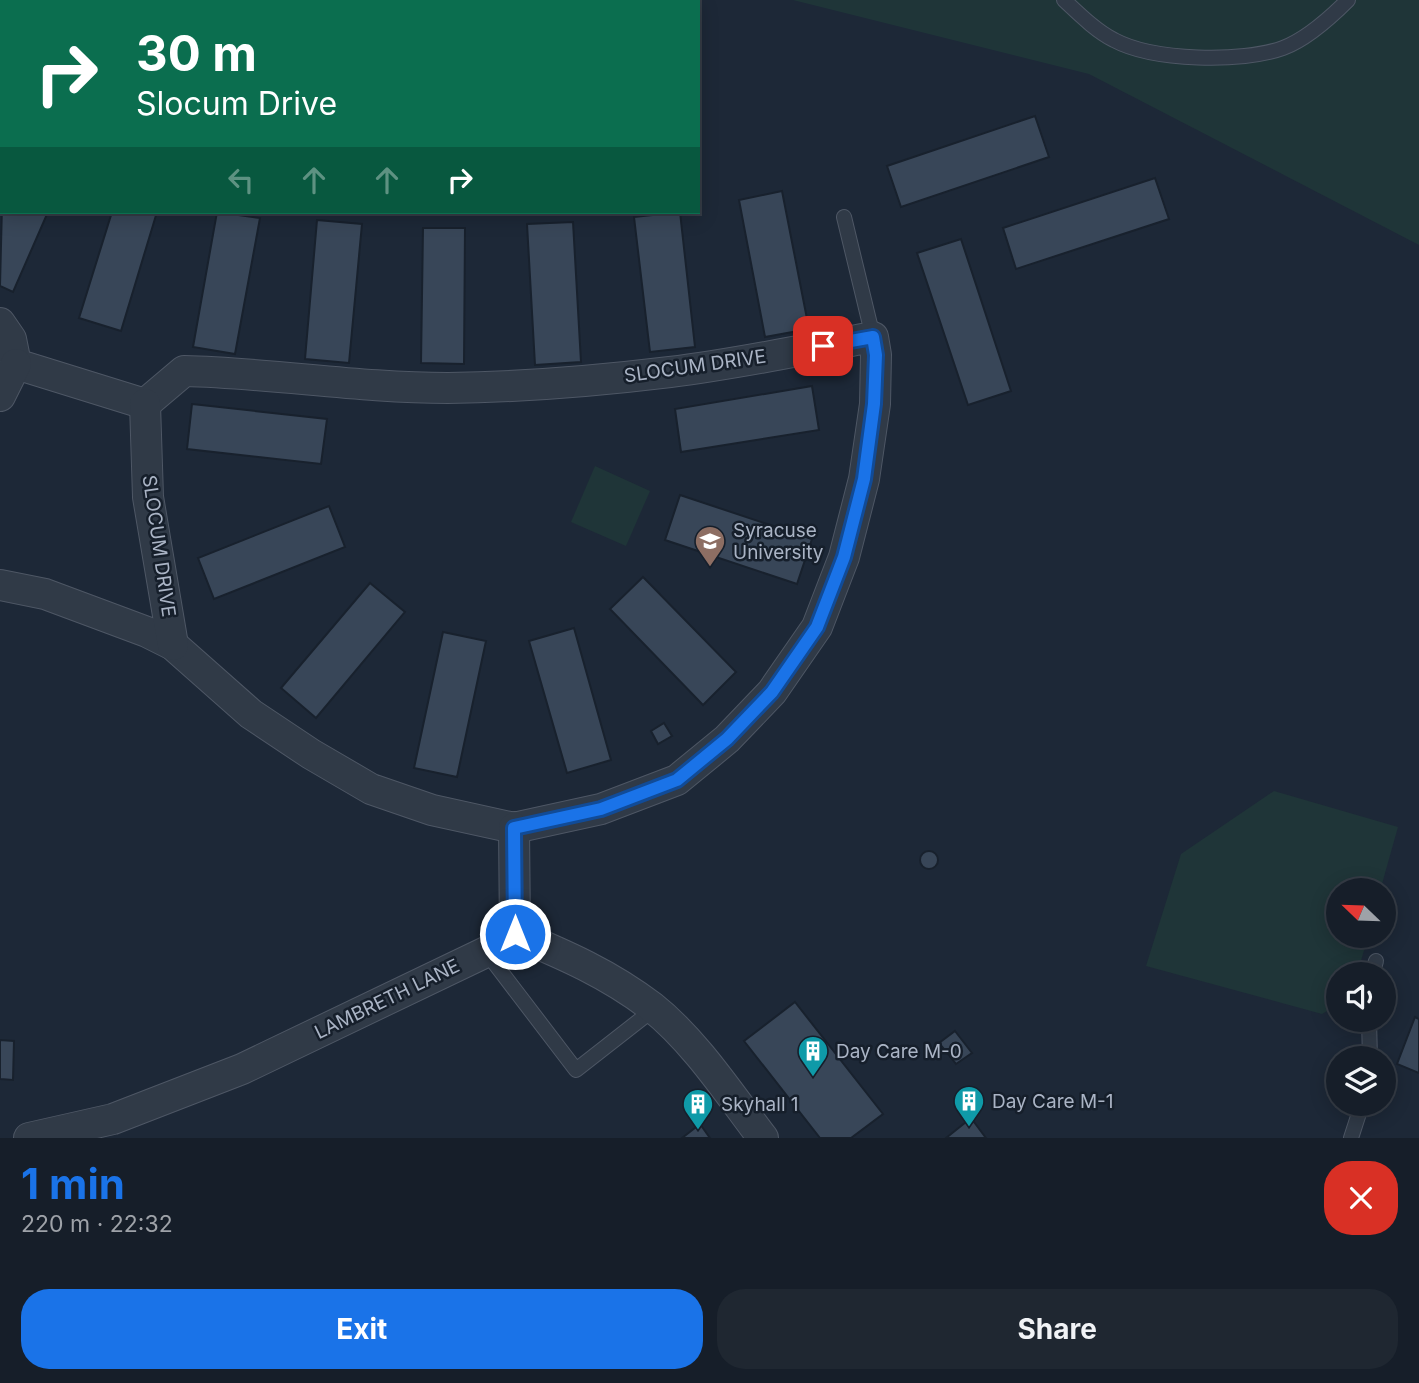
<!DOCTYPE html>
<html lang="en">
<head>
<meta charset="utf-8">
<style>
	:root { --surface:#161e29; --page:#1f2731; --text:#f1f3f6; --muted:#9ea2a8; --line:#353c46; --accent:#1a73e8 }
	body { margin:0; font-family:Inter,sans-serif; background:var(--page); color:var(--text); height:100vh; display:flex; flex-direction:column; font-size:26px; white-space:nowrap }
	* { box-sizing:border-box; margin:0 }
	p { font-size:23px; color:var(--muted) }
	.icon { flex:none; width:38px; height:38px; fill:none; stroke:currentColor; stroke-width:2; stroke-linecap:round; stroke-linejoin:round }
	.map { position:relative; height:1138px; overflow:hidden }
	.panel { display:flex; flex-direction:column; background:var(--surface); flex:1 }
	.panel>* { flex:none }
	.guide { position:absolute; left:0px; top:0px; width:700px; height:214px; box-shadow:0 4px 18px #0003,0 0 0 2px var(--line); background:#0b6e4f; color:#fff; overflow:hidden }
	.needle { width:46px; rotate:293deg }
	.fabs { position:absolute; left:1326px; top:878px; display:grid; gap:14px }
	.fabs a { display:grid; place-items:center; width:70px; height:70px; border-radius:50%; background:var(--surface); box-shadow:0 4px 18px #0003,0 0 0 2px var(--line); font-size:35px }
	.pin { position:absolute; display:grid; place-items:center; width:60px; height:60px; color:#fff; margin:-30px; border-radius:14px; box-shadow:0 4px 10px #0006 }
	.me { position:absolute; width:77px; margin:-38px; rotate:0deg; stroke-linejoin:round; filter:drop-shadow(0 0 5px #0008) }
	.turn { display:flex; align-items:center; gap:24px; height:147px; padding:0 21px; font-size:32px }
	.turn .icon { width:91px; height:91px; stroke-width:2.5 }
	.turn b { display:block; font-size:49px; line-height:60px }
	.lanes { display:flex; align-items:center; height:66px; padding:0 21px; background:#0003; justify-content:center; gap:35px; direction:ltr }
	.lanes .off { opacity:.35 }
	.round { display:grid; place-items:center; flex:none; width:74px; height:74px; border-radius:28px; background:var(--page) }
	.head { display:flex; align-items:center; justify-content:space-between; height:119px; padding:0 21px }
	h1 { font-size:42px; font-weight:700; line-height:52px; color:var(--accent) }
	.button { display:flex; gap:14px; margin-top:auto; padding:14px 21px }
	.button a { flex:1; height:80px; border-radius:28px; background:var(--accent); color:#fff; font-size:28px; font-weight:700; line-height:80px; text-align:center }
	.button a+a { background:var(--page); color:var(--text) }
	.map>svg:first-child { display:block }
</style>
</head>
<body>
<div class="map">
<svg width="1419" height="1138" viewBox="0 0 1419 1138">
	<rect width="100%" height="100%" fill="#1d2837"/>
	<g fill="#1f3538">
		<polygon points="793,0 1419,0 1419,245 1089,74"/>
		<polygon points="595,466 650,491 626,546 571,522"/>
		<polygon points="1274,791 1398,827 1380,891 1339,891 1339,936 1368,936 1357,975 1339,975 1339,1004 1322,1014 1146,966 1181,854"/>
	</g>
	<g fill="#384658" stroke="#18212d" stroke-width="2">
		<polygon points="1035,116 1049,157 901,207 887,166"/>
		<polygon points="1155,178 1169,219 1016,269 1003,228"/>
		<polygon points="782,191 809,329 765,337 739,200"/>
		<polygon points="2,205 2,212 48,212 13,292 0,286"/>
		<polygon points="112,212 157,212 121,331 79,318"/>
		<polygon points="217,212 260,218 235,354 193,347"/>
		<polygon points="680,212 695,347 650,352 634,217"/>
		<polygon points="317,220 362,224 349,363 305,359"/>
		<polygon points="573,222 581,362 535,365 527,224"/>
		<polygon points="423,228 465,228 464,364 421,363"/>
		<polygon points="961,239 1011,391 968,405 917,253"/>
		<polygon points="812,386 819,430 681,452 675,409"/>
		<polygon points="192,404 327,419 321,464 187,449"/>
		<polygon points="680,495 812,539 797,584 665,540"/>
		<polygon points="329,506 345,547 214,599 198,558"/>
		<polygon points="643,577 736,672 703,705 610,609"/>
		<polygon points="370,583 405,612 316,718 281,688"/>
		<polygon points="574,628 611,760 567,773 529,641"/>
		<polygon points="443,632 486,641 457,777 414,768"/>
		<polygon points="664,723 672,736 658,744 651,731"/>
		<circle cx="929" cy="860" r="9"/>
		<polygon points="795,1002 883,1114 851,1138 820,1138 744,1041"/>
		<polygon points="1415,1017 1419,1019 1419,1073 1397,1064"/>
		<polygon points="955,1031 972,1053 956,1064 939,1043"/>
		<polygon points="0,1040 14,1041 13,1080 0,1079"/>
		<polygon points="971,1118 986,1138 946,1138"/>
		<polygon points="700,1124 710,1138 682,1138"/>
	</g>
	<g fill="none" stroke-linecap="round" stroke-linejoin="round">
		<g stroke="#4e5765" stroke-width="16">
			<g id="service">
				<path d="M1064 0C1079 14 1096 31 1114 40 1153 61 1242 63 1283 48 1307 39 1331 17 1348 0"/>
				<polyline points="844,217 873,337"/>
				<polyline points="486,952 576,1070 654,1009"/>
				<polyline points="1372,975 1376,961"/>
				<polyline points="1369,1020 1370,1059"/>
				<polyline points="1351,1138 1362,1104"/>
			</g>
		</g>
		<g stroke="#4e5765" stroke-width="32">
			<g id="minor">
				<path d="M0 323 11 339 16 364 145 404 184 371C272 373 359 388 448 388 522 387 596 381 670 372 738 364 806 349 873 337L876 355 875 404 864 479 844 557 817 627 772 692 727 739 677 780 601 809 514 828 432 810 371 789 311 754 251 714 173 645 147 632 45 594 0 585"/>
				<polyline points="0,396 16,364"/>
				<polyline points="145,404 148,497 173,645"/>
				<polyline points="514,828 515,934"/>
				<path d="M515 934C565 955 609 974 652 1007 695 1041 730 1095 763 1138"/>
				<polyline points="29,1138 113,1119 242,1069 486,952 515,934"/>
			</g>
		</g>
		<use href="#service" stroke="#303a47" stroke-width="14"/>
		<use href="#minor" stroke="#303a47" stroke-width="30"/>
	</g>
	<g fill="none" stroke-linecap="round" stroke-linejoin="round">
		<g stroke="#114b97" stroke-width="18">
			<polyline id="route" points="515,934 514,828 601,809 677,780 727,739 772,692 817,627 844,557 864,479 874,404 876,355 873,337 823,346"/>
		</g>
		<use href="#route" stroke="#1a73e8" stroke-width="12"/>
	</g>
	<defs>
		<g id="university-pin" transform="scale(1.575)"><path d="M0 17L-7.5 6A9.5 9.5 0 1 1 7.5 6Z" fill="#8d6e63" stroke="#161f2b"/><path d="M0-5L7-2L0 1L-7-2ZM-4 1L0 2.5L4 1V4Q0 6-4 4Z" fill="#fff"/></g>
		<g id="building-pin" transform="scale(1.575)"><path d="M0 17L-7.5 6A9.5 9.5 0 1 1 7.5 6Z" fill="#0f9aa8" stroke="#161f2b"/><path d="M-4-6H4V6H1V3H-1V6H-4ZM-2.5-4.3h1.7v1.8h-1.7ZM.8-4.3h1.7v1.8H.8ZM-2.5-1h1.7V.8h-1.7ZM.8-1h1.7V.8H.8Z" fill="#fff"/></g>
	</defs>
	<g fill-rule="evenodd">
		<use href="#university-pin" x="710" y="541"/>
		<use href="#building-pin" x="813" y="1051"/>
		<use href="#building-pin" x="969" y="1101"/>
		<use href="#building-pin" x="698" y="1104"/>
	</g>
	<g text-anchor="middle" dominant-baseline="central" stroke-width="5" stroke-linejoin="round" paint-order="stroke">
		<g font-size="19" fill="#aab4c5" stroke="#161f2b">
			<text transform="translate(695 366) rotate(-8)">SLOCUM DRIVE</text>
			<text transform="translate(159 546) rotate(82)">SLOCUM DRIVE</text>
			<text transform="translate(387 999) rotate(-26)">LAMBRETH LANE</text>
		</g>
		<g font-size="19" fill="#aab4c5" stroke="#161f2b" text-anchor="start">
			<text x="733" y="530">Syracuse<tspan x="733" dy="22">University</tspan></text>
			<text x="836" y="1051">Day Care M-0</text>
			<text x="992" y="1101">Day Care M-1</text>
			<text x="721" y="1104">Skyhall 1</text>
		</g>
	</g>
</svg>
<div class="fabs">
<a><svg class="needle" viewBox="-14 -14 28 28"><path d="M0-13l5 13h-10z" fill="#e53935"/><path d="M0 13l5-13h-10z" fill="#9ea2a8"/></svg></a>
<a><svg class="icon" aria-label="sound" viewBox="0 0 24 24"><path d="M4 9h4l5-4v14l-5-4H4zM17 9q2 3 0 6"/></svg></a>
<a><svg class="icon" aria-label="layers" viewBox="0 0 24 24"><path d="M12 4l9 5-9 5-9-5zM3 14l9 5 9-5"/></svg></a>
</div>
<div class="pin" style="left:823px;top:346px;background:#d93025"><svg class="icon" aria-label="arrive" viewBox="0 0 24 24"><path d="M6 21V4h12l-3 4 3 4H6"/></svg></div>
<svg class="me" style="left:515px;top:934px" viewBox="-20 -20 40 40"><circle r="17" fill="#1a73e8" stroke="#fff" stroke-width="3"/><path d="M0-11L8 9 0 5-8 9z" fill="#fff"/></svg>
<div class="guide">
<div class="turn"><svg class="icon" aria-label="right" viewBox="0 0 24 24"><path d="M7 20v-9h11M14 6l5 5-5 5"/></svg><div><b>30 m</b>Slocum Drive</div></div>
<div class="lanes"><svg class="icon off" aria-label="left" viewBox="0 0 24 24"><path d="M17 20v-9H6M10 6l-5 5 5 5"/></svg><svg class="icon off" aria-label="ahead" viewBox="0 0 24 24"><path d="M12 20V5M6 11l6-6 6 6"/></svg><svg class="icon off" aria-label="ahead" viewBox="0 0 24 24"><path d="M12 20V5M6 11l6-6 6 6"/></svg><svg class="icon" aria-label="right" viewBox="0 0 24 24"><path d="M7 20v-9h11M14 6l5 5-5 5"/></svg></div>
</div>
</div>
<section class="panel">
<div class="head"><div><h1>1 min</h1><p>220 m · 22:32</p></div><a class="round" style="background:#d93025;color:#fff"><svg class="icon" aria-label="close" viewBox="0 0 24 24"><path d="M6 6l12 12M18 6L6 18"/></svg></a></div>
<div class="button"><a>Exit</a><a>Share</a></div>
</section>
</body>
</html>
